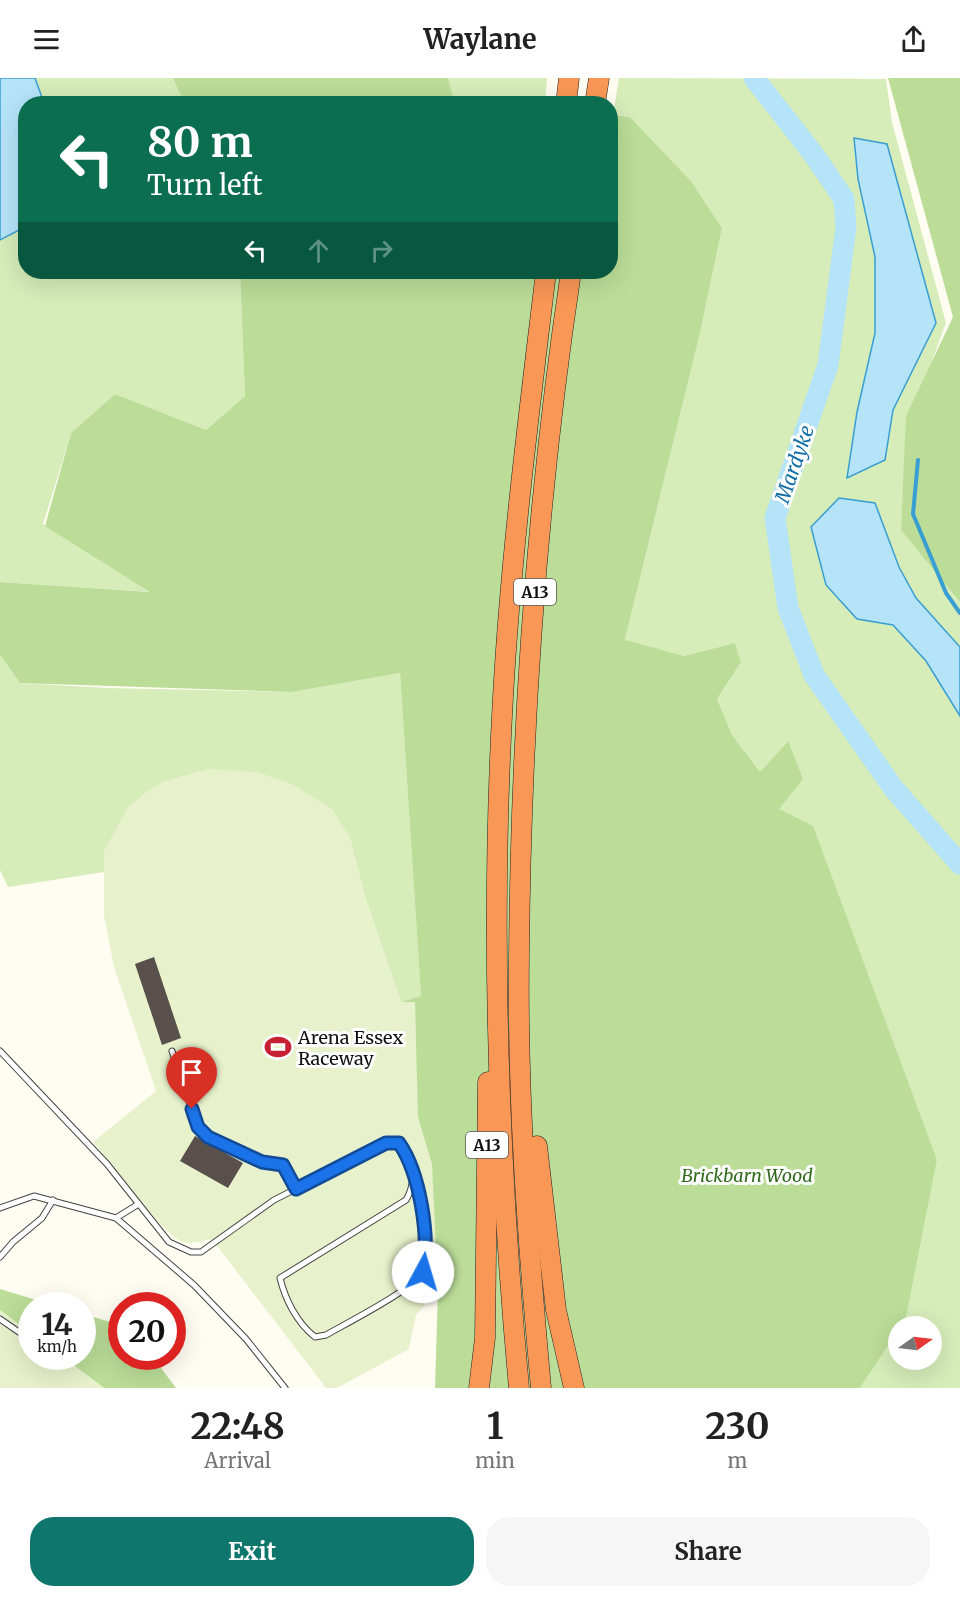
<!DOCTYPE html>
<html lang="en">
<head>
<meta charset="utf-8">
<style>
	:root { --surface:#fff; --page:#f6f6f6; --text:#222; --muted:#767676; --accent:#0f766e }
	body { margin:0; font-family:Merriweather,serif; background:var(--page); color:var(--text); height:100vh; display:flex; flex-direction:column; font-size:22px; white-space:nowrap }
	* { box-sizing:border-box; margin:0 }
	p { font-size:20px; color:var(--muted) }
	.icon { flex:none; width:33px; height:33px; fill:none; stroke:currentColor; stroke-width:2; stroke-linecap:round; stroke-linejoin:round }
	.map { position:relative; height:1310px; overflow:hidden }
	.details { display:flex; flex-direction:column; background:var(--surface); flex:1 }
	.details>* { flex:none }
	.banner { position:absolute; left:18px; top:18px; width:600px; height:183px; border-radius:24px; box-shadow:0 6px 24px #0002; background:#0b6e4f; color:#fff; overflow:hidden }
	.needle { width:39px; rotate:76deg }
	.controls { position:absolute; left:888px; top:1238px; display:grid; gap:12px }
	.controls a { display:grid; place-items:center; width:54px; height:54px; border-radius:50%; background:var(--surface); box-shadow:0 6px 24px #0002; font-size:30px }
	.speed { position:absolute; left:18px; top:1214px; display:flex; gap:12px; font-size:30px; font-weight:700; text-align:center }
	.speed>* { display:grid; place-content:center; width:78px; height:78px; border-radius:50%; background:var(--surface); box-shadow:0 6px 24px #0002; line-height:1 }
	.speed small { font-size:15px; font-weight:400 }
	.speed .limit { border:9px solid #d22; background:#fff; color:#111 }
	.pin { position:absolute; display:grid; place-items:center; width:51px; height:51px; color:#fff; margin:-62px -26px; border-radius:50% 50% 50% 0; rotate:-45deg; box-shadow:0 0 6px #0007 }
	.pin .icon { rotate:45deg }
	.me { position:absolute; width:66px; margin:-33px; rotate:6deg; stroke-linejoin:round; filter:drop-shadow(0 0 4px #0008) }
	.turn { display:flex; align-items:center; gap:21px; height:126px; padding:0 30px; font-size:27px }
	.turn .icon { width:78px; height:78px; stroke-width:2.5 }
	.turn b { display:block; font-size:42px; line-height:51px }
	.lanes { display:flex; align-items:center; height:57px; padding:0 30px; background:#0003; justify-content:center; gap:30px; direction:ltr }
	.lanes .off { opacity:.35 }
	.eta { display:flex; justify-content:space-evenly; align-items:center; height:102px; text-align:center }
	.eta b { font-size:36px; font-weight:700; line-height:42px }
	.button { display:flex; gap:12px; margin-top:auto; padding:12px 30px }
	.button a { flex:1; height:69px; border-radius:24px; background:var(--accent); color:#fff; font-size:24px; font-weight:700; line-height:69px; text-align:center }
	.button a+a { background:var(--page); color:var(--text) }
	header { display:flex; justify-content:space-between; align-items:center; height:78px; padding:0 30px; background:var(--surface); font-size:27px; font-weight:700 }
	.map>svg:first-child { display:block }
</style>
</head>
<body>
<header><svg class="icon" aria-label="menu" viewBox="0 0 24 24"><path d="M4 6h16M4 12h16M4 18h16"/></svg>Waylane<svg class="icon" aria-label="share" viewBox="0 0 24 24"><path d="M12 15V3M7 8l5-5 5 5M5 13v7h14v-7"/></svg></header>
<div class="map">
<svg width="960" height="1310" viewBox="0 0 960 1310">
	<rect width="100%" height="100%" fill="#fffcf2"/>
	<g fill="#d6ecb9">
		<polygon points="35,0 173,0 184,25 44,25"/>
		<polygon points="448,0 547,0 545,25 455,25"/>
		<polygon points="619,0 886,1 892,44 946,245 907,350 901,451 960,524 960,1310 860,1310 898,1251 898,1281 932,1281 932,1248 900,1248 906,1240 937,1082 779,731 787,664 760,694 732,657 717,621 741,584 735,565 684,578 625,563 700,255 722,150 691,103 630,39 613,37"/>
		<polygon points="25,149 26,194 240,194 245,318 206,352 115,316 71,355 43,446 152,514 0,504 0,162"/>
		<polygon points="0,577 20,605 107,610 292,614 400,595 421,918 401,924 366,822 349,757 104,773 104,794 8,809 0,792"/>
	</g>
	<g fill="#bbdd98">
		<polygon points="173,0 448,0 455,25 184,25"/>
		<polygon points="888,0 960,0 960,524 901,452 906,338 953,239"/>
		<polygon points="611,37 630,39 691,103 722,150 700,255 625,562 684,578 735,565 741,584 717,621 732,657 760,694 788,663 803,701 779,731 813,748 937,1082 906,1240 860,1310 435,1310 438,1211 412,1042 414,924 401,924 421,918 400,595 292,614 20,605 0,577 0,504 150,514 45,448 71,355 115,316 206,352 245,318 240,194 610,194"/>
		<polygon points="0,1211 53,1227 32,1227 31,1256 0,1232"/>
		<polygon points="83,1236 121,1247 122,1278 152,1278 176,1310 104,1310 61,1278 82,1278"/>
	</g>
	<g fill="#e7f2cc">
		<path d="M208 691 257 694 292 706 331 730 349 757 366 822 401 924H415L418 1039 432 1086 438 1212 416 1237 409 1271 337 1310H326L218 1169 209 1161C200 1164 189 1167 181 1163 161 1154 111 1084 93 1064L156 1013 114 889 104 838V773L128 729 149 712 162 704Z"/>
		<polygon points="0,1232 31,1256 32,1278 61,1278 104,1310 0,1310"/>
	</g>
	<g fill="#b5e3f8" stroke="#399ed2" stroke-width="1.5">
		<polygon points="0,0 35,0 44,25 26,26 25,149 0,162"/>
		<polygon points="854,60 887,66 936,245 893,332 885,382 847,400 857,334 875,255 875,179 858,101"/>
		<polygon points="839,420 875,425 899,489 916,520 960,569 960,638 926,583 893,547 857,541 826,507 811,449"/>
	</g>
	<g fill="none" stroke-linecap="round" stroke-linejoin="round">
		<polyline stroke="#399ed2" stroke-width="4" points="918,382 913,436 946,515 960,535"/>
		<polyline stroke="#b5e3f8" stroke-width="21" points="754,0 814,77 844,121 846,149 828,287 775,440 788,530 814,597 894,711 960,786"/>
	</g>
	<g fill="#59504b">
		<polygon points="154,879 181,960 162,967 135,886"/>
		<polygon points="195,1058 243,1085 228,1110 180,1083"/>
	</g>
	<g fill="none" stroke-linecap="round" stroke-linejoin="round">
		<g stroke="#434343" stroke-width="7">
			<g id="lane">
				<path d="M0 973 107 1086 169 1164 191 1174H201L274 1122 386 1065H399C412 1084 418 1102 406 1122L280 1200C285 1221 297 1245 315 1259L326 1257C345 1246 414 1211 423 1194 435 1170 417 1116 411 1090"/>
				<polyline points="172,973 198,1049 208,1059 262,1084 283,1087 296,1111"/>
				<polyline points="0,1130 34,1118 116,1140 137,1127"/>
				<polyline points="116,1140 194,1207 246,1261 285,1310"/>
				<polyline points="0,1179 13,1164 42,1140 53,1122"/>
				<polyline points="0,1241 32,1263"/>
			</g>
		</g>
		<g stroke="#212121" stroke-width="21">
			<g id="highway">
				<polyline points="566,26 569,0"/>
				<polyline points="595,26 599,0"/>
				<polyline points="537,1068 556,1232 574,1310"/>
				<polyline points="479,1310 485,1260 488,1004"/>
				<path d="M519 1310C498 1081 490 849 503 619 511 476 529 335 546 194"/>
				<path d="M541 1310C528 1166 517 1022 519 877 521 649 537 419 571 194"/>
			</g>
		</g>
		<use href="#lane" stroke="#fff" stroke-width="5"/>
		<use href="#highway" stroke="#f99756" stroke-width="20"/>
	</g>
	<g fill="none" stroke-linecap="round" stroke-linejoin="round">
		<g stroke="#114b97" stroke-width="15">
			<path id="route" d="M192 1031 198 1049 208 1059 262 1084 283 1087 296 1111 386 1065H399C420 1095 430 1159 423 1194"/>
		</g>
		<use href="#route" stroke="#1a73e8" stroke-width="10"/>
	</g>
	<defs>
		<g id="stadium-bare" transform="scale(2.07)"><path d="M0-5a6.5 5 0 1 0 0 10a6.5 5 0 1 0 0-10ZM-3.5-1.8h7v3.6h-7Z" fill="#c62133" stroke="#fff" stroke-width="2.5" paint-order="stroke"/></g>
	</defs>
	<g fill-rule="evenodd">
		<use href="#stadium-bare" x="278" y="969"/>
	</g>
	<g text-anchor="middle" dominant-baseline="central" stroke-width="6" stroke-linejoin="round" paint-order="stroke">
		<g fill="#fff" stroke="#585858" stroke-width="1.5">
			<rect x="514" y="501" width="42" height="26" rx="4.5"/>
			<rect x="466" y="1054" width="42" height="26" rx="4.5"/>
		</g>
		<g font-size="16" font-weight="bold" fill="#101010">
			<text x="535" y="514">A13</text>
			<text x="487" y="1067">A13</text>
		</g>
		<g font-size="18" fill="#101010" stroke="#fff" text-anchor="start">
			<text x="298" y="959">Arena Essex<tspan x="298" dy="21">Raceway</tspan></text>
		</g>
		<g font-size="18" font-style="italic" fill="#316b1c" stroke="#fff">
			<text x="747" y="1097">Brickbarn Wood</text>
		</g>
		<g font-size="20" font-style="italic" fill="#136fa7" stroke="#fff">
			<text transform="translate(794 386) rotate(-71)">Mardyke</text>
		</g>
	</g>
</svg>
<div class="controls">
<a><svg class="needle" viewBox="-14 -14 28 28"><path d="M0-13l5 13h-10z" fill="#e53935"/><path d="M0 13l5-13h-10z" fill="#767676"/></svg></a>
</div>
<div class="speed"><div>14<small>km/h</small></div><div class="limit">20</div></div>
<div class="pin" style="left:192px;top:1031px;background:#d93025"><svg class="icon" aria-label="arrive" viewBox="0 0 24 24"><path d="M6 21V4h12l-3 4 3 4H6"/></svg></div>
<svg class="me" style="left:423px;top:1194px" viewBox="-20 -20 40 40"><circle r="19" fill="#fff"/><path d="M0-13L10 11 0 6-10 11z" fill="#1a73e8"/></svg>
<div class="banner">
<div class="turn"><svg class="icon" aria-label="left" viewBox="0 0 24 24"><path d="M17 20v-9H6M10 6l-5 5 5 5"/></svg><div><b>80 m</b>Turn left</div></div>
<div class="lanes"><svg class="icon" aria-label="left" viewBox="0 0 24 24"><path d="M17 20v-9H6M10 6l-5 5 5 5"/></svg><svg class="icon off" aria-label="ahead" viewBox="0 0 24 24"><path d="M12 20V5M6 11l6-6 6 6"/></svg><svg class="icon off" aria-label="right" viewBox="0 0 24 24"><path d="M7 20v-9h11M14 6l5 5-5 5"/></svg></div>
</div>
</div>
<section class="details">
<div class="eta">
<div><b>22:48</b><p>Arrival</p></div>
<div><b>1</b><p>min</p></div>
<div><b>230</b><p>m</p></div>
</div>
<div class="button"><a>Exit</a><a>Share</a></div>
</section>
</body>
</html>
